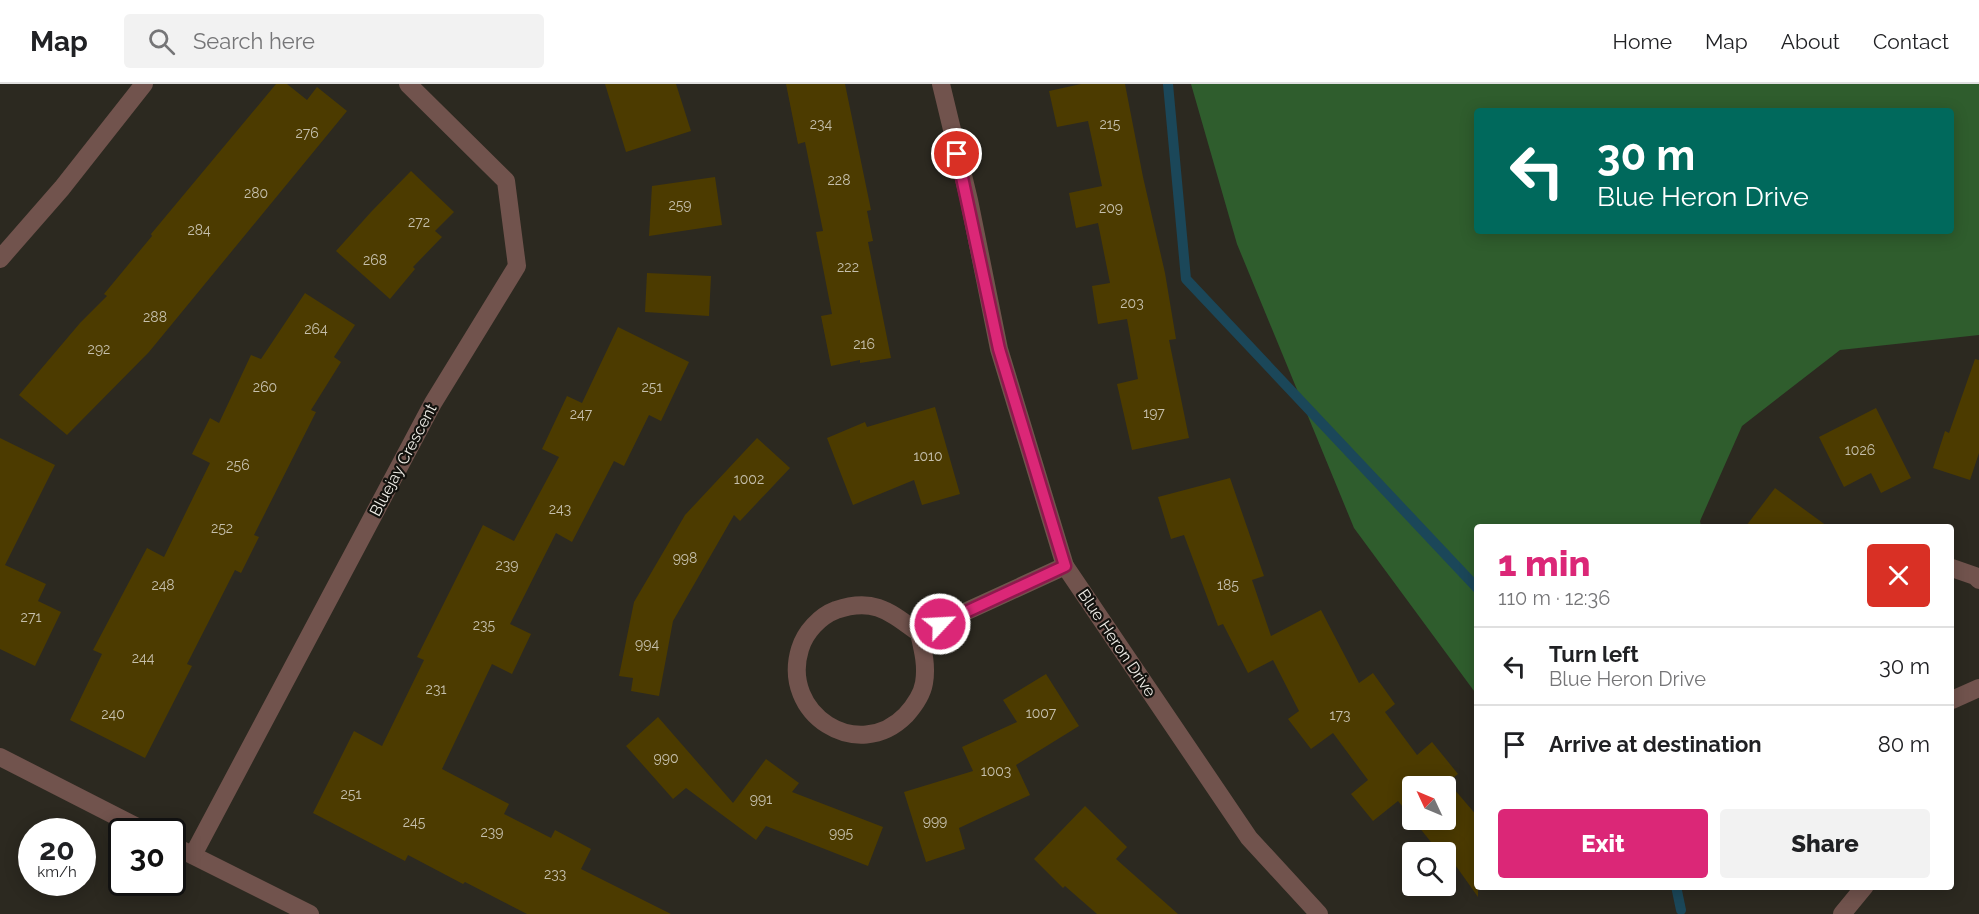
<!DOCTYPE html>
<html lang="en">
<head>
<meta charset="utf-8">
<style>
	:root { --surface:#fff; --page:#f2f2f2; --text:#202124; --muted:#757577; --line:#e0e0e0; --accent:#db2777 }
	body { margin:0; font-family:Raleway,sans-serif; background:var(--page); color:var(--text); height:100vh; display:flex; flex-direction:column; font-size:22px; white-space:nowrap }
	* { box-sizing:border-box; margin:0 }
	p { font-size:20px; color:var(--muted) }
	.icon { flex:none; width:33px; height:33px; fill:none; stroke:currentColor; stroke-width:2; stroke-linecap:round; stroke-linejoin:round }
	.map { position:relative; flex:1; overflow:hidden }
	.details { position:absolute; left:1474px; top:440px; width:480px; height:366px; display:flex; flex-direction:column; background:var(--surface); border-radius:6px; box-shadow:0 3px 15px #0003 }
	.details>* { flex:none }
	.hud { position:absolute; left:1474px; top:24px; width:480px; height:126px; border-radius:6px; box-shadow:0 3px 15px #0003; background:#00695c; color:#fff; overflow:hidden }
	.needle { width:39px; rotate:314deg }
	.fabs { position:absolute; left:1402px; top:692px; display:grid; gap:12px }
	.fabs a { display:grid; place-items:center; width:54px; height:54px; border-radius:6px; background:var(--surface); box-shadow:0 3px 15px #0003; font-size:30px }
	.speed { position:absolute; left:18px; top:734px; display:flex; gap:12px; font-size:30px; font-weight:700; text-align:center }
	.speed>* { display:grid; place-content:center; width:78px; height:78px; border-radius:50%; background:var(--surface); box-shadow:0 3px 15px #0003; line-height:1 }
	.speed small { font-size:15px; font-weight:400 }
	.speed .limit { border:3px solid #111; border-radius:9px; background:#fff; color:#111 }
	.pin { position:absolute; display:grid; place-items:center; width:51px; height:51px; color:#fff; margin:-26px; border:3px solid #fff; border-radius:50%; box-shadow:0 2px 6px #0007 }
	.me { position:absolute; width:66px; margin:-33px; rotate:65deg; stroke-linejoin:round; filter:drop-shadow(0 0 4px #0008) }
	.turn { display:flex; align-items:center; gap:21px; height:126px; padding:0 24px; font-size:27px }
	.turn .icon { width:78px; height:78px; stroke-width:2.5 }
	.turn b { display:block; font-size:42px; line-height:51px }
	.round { display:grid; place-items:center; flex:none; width:63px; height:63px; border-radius:6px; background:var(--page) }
	.summary { display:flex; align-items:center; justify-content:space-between; height:102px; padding:0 24px }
	h1 { font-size:36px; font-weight:800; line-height:45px; color:var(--accent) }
	.cta { display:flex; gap:12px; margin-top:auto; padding:12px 24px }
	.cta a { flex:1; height:69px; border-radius:6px; background:var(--accent); color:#fff; font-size:24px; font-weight:800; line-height:69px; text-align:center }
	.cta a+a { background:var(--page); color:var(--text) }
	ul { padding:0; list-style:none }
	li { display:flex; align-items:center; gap:18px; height:78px; padding:0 24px; border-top:2px solid var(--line) }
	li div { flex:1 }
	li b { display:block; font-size:22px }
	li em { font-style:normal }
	header { display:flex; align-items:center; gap:36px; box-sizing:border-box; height:84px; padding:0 30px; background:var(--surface); border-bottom:2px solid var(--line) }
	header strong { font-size:28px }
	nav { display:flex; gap:33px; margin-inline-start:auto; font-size:21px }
	.search { width:420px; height:54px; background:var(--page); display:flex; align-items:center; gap:15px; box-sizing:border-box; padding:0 21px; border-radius:6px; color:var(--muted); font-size:22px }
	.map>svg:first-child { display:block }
</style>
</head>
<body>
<header>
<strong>Map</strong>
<div class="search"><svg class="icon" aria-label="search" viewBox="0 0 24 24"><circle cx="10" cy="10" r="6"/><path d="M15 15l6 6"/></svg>Search here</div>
<nav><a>Home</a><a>Map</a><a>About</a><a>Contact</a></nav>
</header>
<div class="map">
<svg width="1979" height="830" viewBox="0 0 1979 830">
	<rect width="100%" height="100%" fill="#2c2920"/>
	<path fill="#2f5d2d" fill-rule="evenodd" d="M1191 0H1979V251L1840 266 1742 342 1700 437 1701 442H1478L1477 611 1354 444 1237 160ZM1478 27H1952V147H1478Z"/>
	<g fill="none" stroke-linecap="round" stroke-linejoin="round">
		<g stroke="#1b4759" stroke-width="10">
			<polyline points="1168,0 1186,195 1478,505"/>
			<polyline points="1676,802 1681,826"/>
		</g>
	</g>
	<g fill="#4c3b00" fill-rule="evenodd">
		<polygon points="276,0 287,0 307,16 317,3 347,27 149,268 67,351 19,311 80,239 107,212 104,210 152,152 151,150"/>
		<polygon points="605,0 676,0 691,47 626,68"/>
		<polygon points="786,0 845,0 871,126 867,127 873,157 868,158 891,274 860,279 860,276 831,282 821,232 832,230 816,148 823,147 805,58 798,60"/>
		<polygon points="1081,0 1125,0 1143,93 1165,189 1176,255 1169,256 1189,354 1132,366 1117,300 1138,295 1127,235 1098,240 1092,202 1110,199 1098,139 1076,144 1069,109 1102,102 1088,37 1057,43 1049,7"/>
		<polygon points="411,87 454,128 435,147 442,153 413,183 415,185 390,215 336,167 371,128"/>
		<polygon points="715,93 722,141 649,152 652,102"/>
		<polygon points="647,189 711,192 709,232 645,228"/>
		<polygon points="305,209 355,241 334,273 341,278 311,326 316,328 254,451 259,453 241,489 235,486 187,580 192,582 145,674 70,636 102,570 93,566 147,464 164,473 210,379 192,370 210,334 219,339 251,271 261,275"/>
		<polygon points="618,243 689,278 661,337 649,331 624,382 614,377 572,458 556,449 510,540 531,550 512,590 492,580 442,685 509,720 504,730 551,754 555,746 591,765 581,785 671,830 527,830 465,798 463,800 408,771 405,777 313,729 354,647 382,662 424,576 417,573 483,441 514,457 559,373 542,365 567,312 582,319"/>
		<polygon points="1975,275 1979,276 1979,369 1970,396 1933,384 1945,347 1949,349"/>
		<polygon points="935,323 960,410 922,421 914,396 853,421 827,354 865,338 867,343"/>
		<polygon points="1876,324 1911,394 1881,409 1871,389 1844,403 1819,353"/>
		<polygon points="0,354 55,381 5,481 46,500 38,517 61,528 35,582 0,565"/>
		<polygon points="757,354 790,384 740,437 734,431 673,537 659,612 631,607 633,594 619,592 634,518 685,431"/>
		<path d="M1230 394 1264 492 1252 496 1271 552 1321 526 1359 599 1373 589 1395 620 1385 628 1417 671 1432 658 1458 690 1448 698 1478 733V813L1446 768H1439L1398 717 1373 737 1351 710 1368 696 1333 649 1311 665 1288 635 1299 627 1273 576 1248 589 1223 540 1218 542 1184 451 1171 455 1158 413ZM1413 702H1446V735H1413Z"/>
		<polygon points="1775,404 1827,442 1746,442"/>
		<polygon points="1046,590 1079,642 1016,681 1030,711 959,744 965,765 926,778 904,708 973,687 962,663 1017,638 1003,616"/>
		<polygon points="658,633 733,719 766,675 799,699 792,708 883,743 868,782 766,742 756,756 686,704 673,715 626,662"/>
		<polygon points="1085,722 1127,763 1116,775 1178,830 1097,830 1065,802 1063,804 1034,775"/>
	</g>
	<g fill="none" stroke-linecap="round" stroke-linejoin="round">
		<g stroke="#71534d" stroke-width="18">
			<polyline points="941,0 969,116 999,265 1065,482 1249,754 1319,830"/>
			<polyline points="0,175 62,104 144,0"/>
			<polyline points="1952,484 1975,492 1979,496"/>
			<path d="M919 549C923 566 927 582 924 599 922 611 914 622 906 631 858 680 780 630 800 565 805 548 820 532 836 526 874 513 890 528 919 549L1065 482"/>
			<polyline points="1952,616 1979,604"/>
			<polyline points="0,673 145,747"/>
			<polyline points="172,761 310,830"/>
			<polyline points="193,771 433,319 517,182 506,97 408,0"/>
			<polyline points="1842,830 1865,802"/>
		</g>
	</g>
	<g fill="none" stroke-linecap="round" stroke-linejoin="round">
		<g stroke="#8e194d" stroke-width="15">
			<polyline id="route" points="940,540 1065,482 999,265 957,70"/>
		</g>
		<use href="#route" stroke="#db2777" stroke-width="10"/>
	</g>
	<g text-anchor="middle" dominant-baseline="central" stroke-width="4.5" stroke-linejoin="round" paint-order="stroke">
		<g font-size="14" fill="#c6c0ad">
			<text x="821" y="40">234</text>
			<text x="1110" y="40">215</text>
			<text x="307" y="49">276</text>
			<text x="839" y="96">228</text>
			<text x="256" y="109">280</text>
			<text x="680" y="121">259</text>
			<text x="1111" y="124">209</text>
			<text x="419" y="138">272</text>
			<text x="199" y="146">284</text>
			<text x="375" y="176">268</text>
			<text x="848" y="183">222</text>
			<text x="1132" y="219">203</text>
			<text x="155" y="233">288</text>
			<text x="316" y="245">264</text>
			<text x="864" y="260">216</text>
			<text x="99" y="265">292</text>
			<text x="265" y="303">260</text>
			<text x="652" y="303">251</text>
			<text x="1154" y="329">197</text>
			<text x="581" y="330">247</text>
			<text x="1860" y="366">1026</text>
			<text x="928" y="372">1010</text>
			<text x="238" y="381">256</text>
			<text x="749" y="395">1002</text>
			<text x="560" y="425">243</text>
			<text x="222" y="444">252</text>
			<text x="685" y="474">998</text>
			<text x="507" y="481">239</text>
			<text x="163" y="501">248</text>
			<text x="1228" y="501">185</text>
			<text x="31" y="533">271</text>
			<text x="484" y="541">235</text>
			<text x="647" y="560">994</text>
			<text x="143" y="574">244</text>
			<text x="436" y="605">231</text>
			<text x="1041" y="629">1007</text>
			<text x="113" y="630">240</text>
			<text x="1340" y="631">173</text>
			<text x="666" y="674">990</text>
			<text x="996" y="687">1003</text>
			<text x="351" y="710">251</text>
			<text x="761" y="715">991</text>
			<text x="935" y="737">999</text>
			<text x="414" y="738">245</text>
			<text x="492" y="748">239</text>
			<text x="841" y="749">995</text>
			<text x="555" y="790">233</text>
		</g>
		<g font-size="16" fill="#efede7" stroke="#13120e">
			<text transform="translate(403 376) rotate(-62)">Bluejay Crescent</text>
			<text transform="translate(1117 559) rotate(56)">Blue Heron Drive</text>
		</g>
	</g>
</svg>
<div class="fabs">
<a><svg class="needle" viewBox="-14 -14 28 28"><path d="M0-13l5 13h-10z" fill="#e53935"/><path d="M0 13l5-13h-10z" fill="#757577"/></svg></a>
<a><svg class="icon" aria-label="search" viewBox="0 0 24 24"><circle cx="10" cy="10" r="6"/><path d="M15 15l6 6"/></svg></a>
</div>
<div class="speed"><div>20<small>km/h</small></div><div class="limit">30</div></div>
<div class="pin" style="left:957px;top:70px;background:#d93025"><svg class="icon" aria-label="arrive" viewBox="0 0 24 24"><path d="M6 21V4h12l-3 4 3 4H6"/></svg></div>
<svg class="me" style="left:940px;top:540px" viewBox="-20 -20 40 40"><circle r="17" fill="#db2777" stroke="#fff" stroke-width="3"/><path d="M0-11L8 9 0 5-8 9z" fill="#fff"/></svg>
<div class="hud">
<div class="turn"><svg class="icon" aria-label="left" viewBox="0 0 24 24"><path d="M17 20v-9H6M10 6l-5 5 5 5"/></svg><div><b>30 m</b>Blue Heron Drive</div></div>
</div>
<section class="details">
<div class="summary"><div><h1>1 min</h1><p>110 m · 12:36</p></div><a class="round" style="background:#d93025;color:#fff"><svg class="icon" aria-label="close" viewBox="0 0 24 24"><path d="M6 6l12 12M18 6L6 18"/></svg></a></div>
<ul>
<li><svg class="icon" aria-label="left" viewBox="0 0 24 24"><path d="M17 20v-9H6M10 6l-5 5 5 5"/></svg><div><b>Turn left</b><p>Blue Heron Drive</p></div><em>30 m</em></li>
<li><svg class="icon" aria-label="arrive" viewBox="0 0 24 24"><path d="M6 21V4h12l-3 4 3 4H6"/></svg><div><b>Arrive at destination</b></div><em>80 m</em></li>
</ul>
<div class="cta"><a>Exit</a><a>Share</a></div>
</section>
</div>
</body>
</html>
